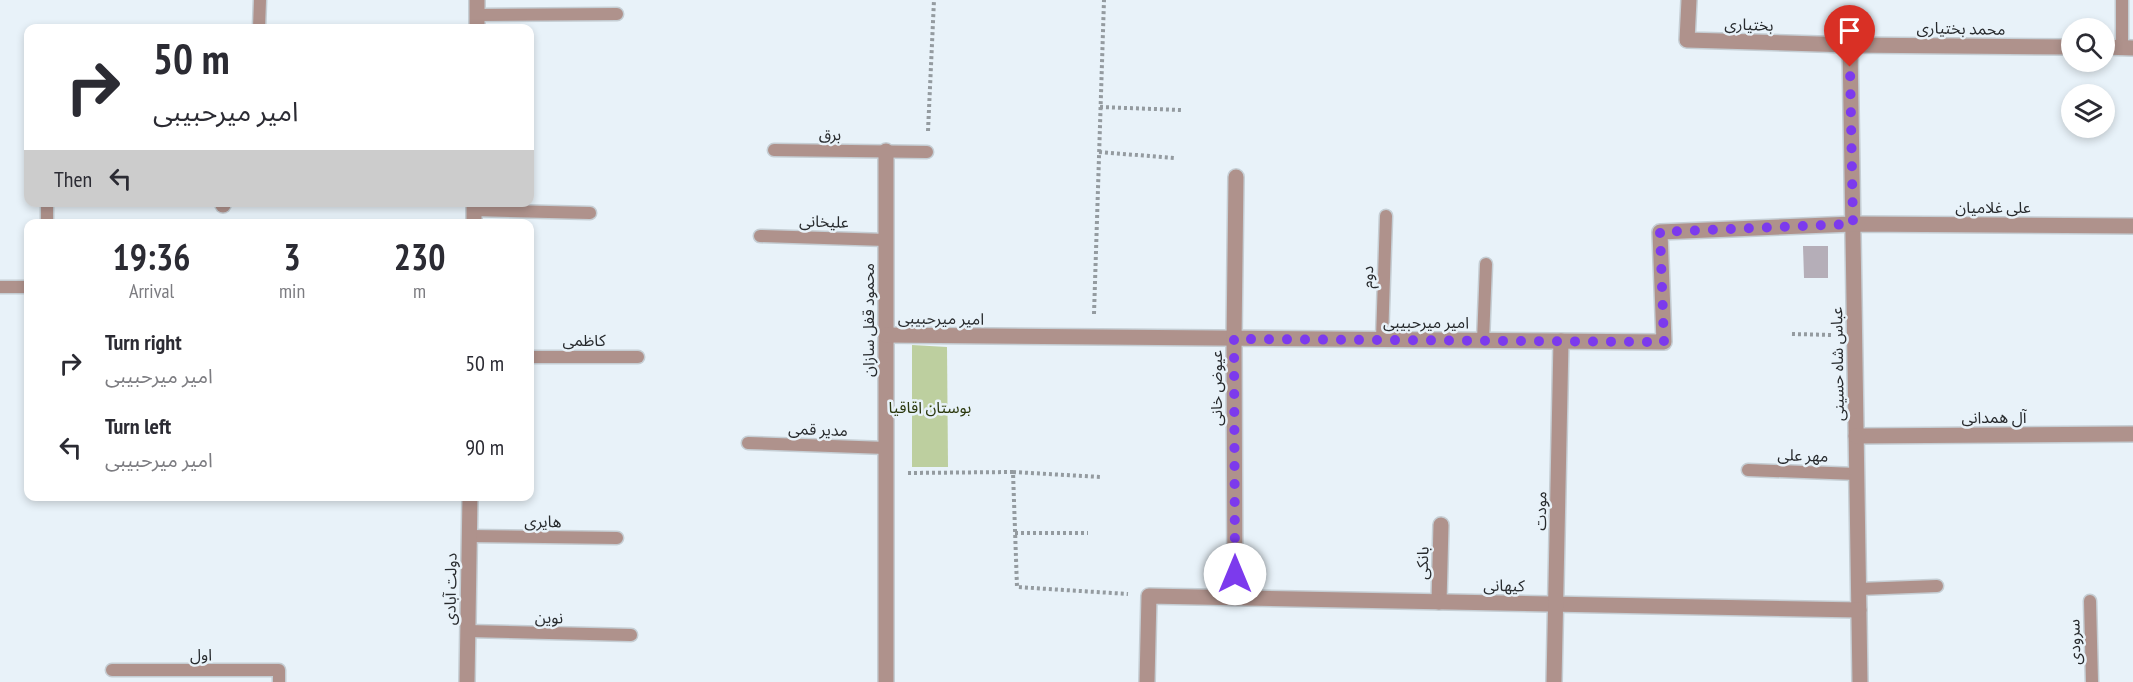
<!DOCTYPE html>
<html lang="en">
<head>
<meta charset="utf-8">
<style>
	:root { --surface:#fff; --page:#f7f7f7; --text:#2b2b33; --muted:#7c7c81 }
	body { margin:0; font-family:"PT Sans Narrow","Noto Sans Arabic",sans-serif; background:var(--page); color:var(--text); height:100vh; display:flex; flex-direction:column; font-size:22px; white-space:nowrap }
	* { box-sizing:border-box; margin:0 }
	p { font-size:20px; color:var(--muted) }
	.icon { flex:none; width:33px; height:33px; fill:none; stroke:currentColor; stroke-width:2; stroke-linecap:round; stroke-linejoin:round }
	.map { position:relative; flex:1; overflow:hidden }
	.drawer { position:absolute; left:24px; top:219px; width:510px; height:282px; display:flex; flex-direction:column; background:var(--surface); border-radius:12px; box-shadow:0 3px 9px #0003 }
	.drawer>* { flex:none }
	.guide { position:absolute; left:24px; top:24px; width:510px; height:183px; border-radius:12px; box-shadow:0 3px 9px #0003; background:#fff; color:var(--text); overflow:hidden }
	.fabs { position:absolute; left:2061px; top:18px; display:grid; gap:12px }
	.fabs a { display:grid; place-items:center; width:54px; height:54px; border-radius:50%; background:var(--surface); box-shadow:0 3px 9px #0003; font-size:30px }
	.pin { position:absolute; display:grid; place-items:center; width:51px; height:51px; color:#fff; margin:-62px -26px; border-radius:50% 50% 50% 0; rotate:-45deg; box-shadow:0 0 6px #0007 }
	.pin .icon { rotate:45deg }
	.me { position:absolute; width:66px; margin:-33px; rotate:0deg; stroke-linejoin:round; filter:drop-shadow(0 0 4px #0008) }
	.turn { display:flex; align-items:center; gap:21px; height:126px; padding:0 30px; font-size:27px }
	.turn .icon { width:78px; height:78px; stroke-width:2.5 }
	.turn b { display:block; font-size:42px; line-height:51px }
	.then { display:flex; align-items:center; height:57px; padding:0 30px; background:#0003; gap:12px; font-size:22px }
	.eta { display:flex; justify-content:space-evenly; align-items:center; height:102px; text-align:center }
	.eta b { font-size:36px; font-weight:700; line-height:42px }
	ul { padding:0; list-style:none }
	li { display:flex; align-items:center; gap:18px; height:84px; padding:0 30px }
	li div { flex:1 }
	li b { display:block; font-size:22px }
	li em { font-style:normal }
	.map>svg:first-child { display:block }
</style>
</head>
<body>
<div class="map">
<svg width="2133" height="682" viewBox="0 0 2133 682">
	<rect width="100%" height="100%" fill="#e8f2f9"/>
	<polygon fill="#bdcf9f" points="912,345 947,347 948,467 912,467"/>
	<polygon fill="#b5aeb8" points="1803,246 1828,246 1828,278 1804,278"/>
	<g fill="none" stroke-linecap="round" stroke-linejoin="round">
		<g stroke="#c5ced4" stroke-width="15">
			<g id="service">
				<polyline points="2122,0 2122,47"/>
				<polyline points="477,15 617,14"/>
				<polyline points="259,28 260,0"/>
				<polyline points="774,150 927,152"/>
				<polyline points="474,210 590,213"/>
				<polyline points="47,224 47,202"/>
				<polyline points="760,236 886,240"/>
				<polyline points="0,287 28,287"/>
				<polyline points="1382,340 1386,216"/>
				<polyline points="1483,341 1486,264"/>
				<polyline points="530,357 638,357"/>
				<polyline points="748,443 886,448"/>
				<polyline points="1748,470 1857,474"/>
				<polyline points="469,536 617,538"/>
				<polyline points="1859,589 1937,586"/>
				<polyline points="2090,601 2092,682"/>
				<polyline points="468,631 631,635"/>
				<polyline points="112,670 279,670 279,682"/>
			</g>
		</g>
		<g stroke="#c5ced4" stroke-width="18">
			<g id="minor">
				<polyline points="1689,0 1687,40 1850,45 2072,47"/>
				<polyline points="477,28 477,0"/>
				<polyline points="1850,45 1860,682"/>
				<polyline points="2104,47 2133,48"/>
				<polyline points="886,151 886,682"/>
				<polyline points="223,205 223,202"/>
				<polyline points="474,224 474,202"/>
				<polyline points="886,335 1664,342 1660,232 1853,224 2133,226"/>
				<polyline points="1856,436 2133,434"/>
				<polyline points="1235,597 1234,339 1236,177"/>
				<polyline points="1439,602 1441,525"/>
				<polyline points="467,682 470,496"/>
				<polyline points="1147,682 1149,596 1859,610"/>
				<polyline points="1554,682 1561,341"/>
			</g>
		</g>
		<g stroke="#949ba0" stroke-width="4" stroke-dasharray="3 3" stroke-linecap="butt">
			<polyline points="1100,107 1181,110"/>
			<polyline points="928,131 934,0"/>
			<polyline points="1099,152 1174,158"/>
			<polyline points="1094,314 1104,0"/>
			<polyline points="1792,334 1833,335"/>
			<polyline points="1013,472 1101,477"/>
			<polyline points="908,473 1013,472 1017,587 1128,594"/>
			<polyline points="1015,533 1088,533"/>
		</g>
		<use href="#service" stroke="#af928c" stroke-width="12"/>
		<use href="#minor" stroke="#af928c" stroke-width="15"/>
	</g>
	<g fill="none" stroke-linecap="round" stroke-linejoin="round">
		<polyline stroke="#7c3aed" stroke-width="10" stroke-dasharray="0 18" points="1235,574 1234,339 1664,342 1660,232 1853,224 1850,67"/>
	</g>
	<g text-anchor="middle" dominant-baseline="central" stroke-width="5" stroke-linejoin="round" paint-order="stroke">
		<g font-size="16" fill="#272a2d" stroke="#e8f2f9">
			<text transform="translate(1749 24) rotate(2)">بختیاری</text>
			<text transform="translate(1961 28) rotate(1)">محمد بختیاری</text>
			<text transform="translate(830 134) rotate(1)">برق</text>
			<text x="1993" y="207">علی غلامیان</text>
			<text transform="translate(824 221) rotate(2)">علیخانی</text>
			<text transform="translate(1367 277) rotate(-88)">دوم</text>
			<text transform="translate(941 318) rotate(1)">امیر میرحبیبی</text>
			<text transform="translate(868 320) rotate(-90)">محمود قفل سازان</text>
			<text x="1426" y="322">امیر میرحبیبی</text>
			<text x="584" y="340">کاظمی</text>
			<text transform="translate(1837 364) rotate(-91)">عباس شاه حسینی</text>
			<text transform="translate(1216 388) rotate(-90)">عیوض خانی</text>
			<text x="1994" y="417">آل همدانی</text>
			<text transform="translate(818 429) rotate(2)">مدیر قمی</text>
			<text transform="translate(1803 455) rotate(2)">مهر علی</text>
			<text transform="translate(1540 511) rotate(-89)">مودت</text>
			<text transform="translate(543 521) rotate(1)">هایری</text>
			<text transform="translate(1422 563) rotate(-88)">بانکی</text>
			<text transform="translate(1504 585) rotate(1)">کیهانی</text>
			<text transform="translate(450 589) rotate(-89)">دولت آبادی</text>
			<text transform="translate(549 617) rotate(1)">نوین</text>
			<text transform="translate(2074 642) rotate(-92)">سرودی</text>
			<text x="201" y="654">اول</text>
		</g>
		<g font-size="16" fill="#2b380d" stroke="#e8f2f9">
			<text x="930" y="407">بوستان اقاقیا</text>
		</g>
	</g>
</svg>
<div class="fabs">
<a><svg class="icon" aria-label="search" viewBox="0 0 24 24"><circle cx="10" cy="10" r="6"/><path d="M15 15l6 6"/></svg></a>
<a><svg class="icon" aria-label="layers" viewBox="0 0 24 24"><path d="M12 4l9 5-9 5-9-5zM3 14l9 5 9-5"/></svg></a>
</div>
<div class="pin" style="left:1850px;top:67px;background:#d93025"><svg class="icon" aria-label="arrive" viewBox="0 0 24 24"><path d="M6 21V4h12l-3 4 3 4H6"/></svg></div>
<svg class="me" style="left:1235px;top:574px" viewBox="-20 -20 40 40"><circle r="19" fill="#fff"/><path d="M0-13L10 11 0 6-10 11z" fill="#7c3aed"/></svg>
<div class="guide">
<div class="turn"><svg class="icon" aria-label="right" viewBox="0 0 24 24"><path d="M7 20v-9h11M14 6l5 5-5 5"/></svg><div><b>50 m</b>امیر میرحبیبی</div></div>
<div class="then">Then<svg class="icon" aria-label="left" viewBox="0 0 24 24"><path d="M17 20v-9H6M10 6l-5 5 5 5"/></svg></div>
</div>
<section class="drawer">
<div class="eta">
<div><b>19:36</b><p>Arrival</p></div>
<div><b>3</b><p>min</p></div>
<div><b>230</b><p>m</p></div>
</div>
<ul>
<li><svg class="icon" aria-label="right" viewBox="0 0 24 24"><path d="M7 20v-9h11M14 6l5 5-5 5"/></svg><div><b>Turn right</b><p>امیر میرحبیبی</p></div><em>50 m</em></li>
<li><svg class="icon" aria-label="left" viewBox="0 0 24 24"><path d="M17 20v-9H6M10 6l-5 5 5 5"/></svg><div><b>Turn left</b><p>امیر میرحبیبی</p></div><em>90 m</em></li>
</ul>
</section>
</div>
</body>
</html>
